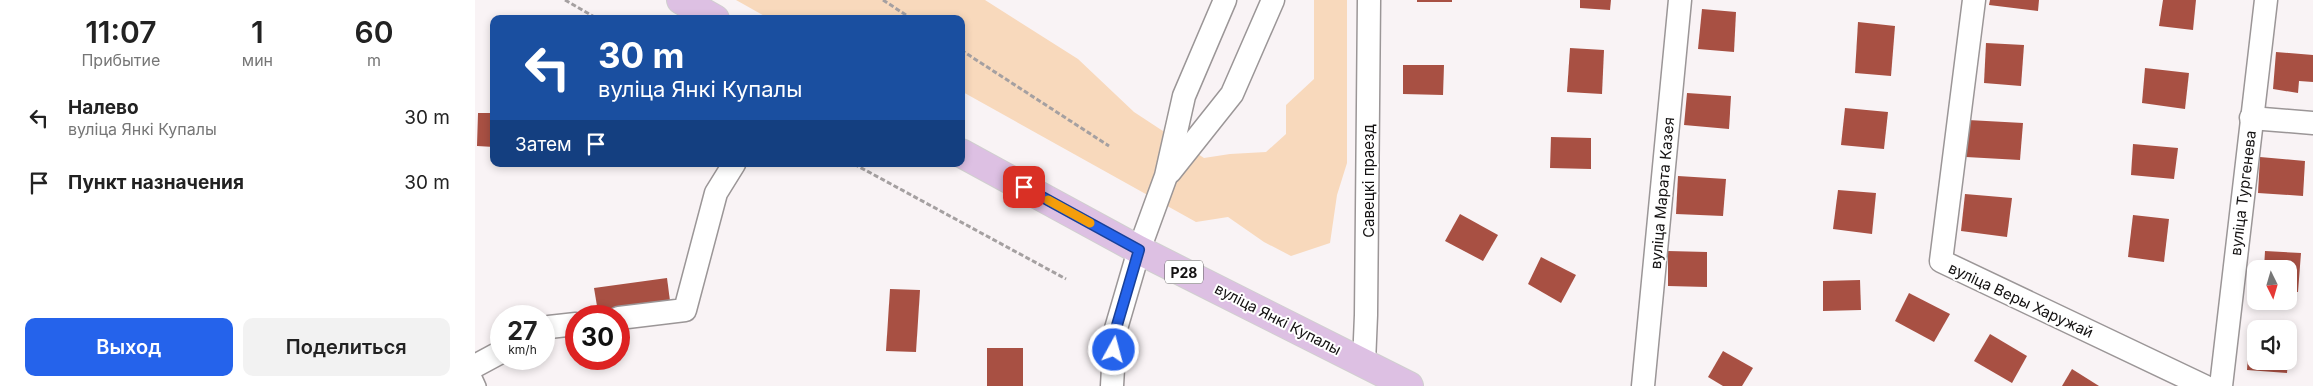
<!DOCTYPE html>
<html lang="ru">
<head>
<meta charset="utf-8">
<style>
	:root { --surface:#fff; --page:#f2f2f2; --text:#222; --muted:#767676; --accent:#2563eb }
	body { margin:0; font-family:Inter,sans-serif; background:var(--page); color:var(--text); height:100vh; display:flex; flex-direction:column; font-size:19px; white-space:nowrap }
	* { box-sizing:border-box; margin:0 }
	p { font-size:16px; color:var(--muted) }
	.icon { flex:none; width:28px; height:28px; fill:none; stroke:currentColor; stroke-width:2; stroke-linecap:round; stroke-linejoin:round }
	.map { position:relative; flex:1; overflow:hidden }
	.details { display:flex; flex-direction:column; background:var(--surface); width:475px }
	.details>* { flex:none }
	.guide { position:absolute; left:15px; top:15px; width:475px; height:152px; border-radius:10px; box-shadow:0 2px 8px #0003; background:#1a4fa0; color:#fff; overflow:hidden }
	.needle { width:32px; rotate:175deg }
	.fabs { position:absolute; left:1772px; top:260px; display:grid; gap:10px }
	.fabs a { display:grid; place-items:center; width:50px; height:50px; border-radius:10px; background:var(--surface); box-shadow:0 2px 8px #0003; font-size:25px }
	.speed { position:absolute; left:15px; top:305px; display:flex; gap:10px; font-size:25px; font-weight:700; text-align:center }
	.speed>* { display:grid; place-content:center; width:65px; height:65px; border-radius:50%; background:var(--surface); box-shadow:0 2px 8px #0003; line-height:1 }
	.speed small { font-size:12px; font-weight:400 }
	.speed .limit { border:8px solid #d22; background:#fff; color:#111 }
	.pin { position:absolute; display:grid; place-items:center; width:42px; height:42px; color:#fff; margin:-21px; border-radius:10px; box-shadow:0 2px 8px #0006 }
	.me { position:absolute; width:55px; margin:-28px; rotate:7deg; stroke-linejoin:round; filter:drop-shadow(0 0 4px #0008) }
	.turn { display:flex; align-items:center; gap:18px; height:105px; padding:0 25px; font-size:22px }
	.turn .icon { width:65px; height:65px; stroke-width:2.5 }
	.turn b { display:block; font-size:35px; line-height:42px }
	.then { display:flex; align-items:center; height:48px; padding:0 25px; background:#0003; gap:10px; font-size:19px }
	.eta { display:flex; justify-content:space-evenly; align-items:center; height:85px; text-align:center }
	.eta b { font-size:30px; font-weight:600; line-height:35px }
	.action { display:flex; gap:10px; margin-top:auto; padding:10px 25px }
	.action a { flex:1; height:58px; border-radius:10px; background:var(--accent); color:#fff; font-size:20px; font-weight:600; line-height:58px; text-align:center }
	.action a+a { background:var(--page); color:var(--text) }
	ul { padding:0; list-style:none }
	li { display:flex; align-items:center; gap:15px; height:65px; padding:0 25px }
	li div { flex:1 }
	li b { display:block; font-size:19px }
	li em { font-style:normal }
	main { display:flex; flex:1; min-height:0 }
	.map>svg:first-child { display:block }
</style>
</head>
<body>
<main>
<section class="details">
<div class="eta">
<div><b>11:07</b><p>Прибытие</p></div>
<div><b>1</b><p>мин</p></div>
<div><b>60</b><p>m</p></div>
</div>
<ul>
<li><svg class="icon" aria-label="left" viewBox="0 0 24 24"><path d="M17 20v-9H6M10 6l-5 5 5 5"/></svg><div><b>Налево</b><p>вуліца Янкі Купалы</p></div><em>30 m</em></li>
<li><svg class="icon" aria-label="arrive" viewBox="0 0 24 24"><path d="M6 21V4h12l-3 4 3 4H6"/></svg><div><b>Пункт назначения</b></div><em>30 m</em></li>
</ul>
<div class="action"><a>Выход</a><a>Поделиться</a></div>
</section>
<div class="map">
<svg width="1838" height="386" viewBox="0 0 1838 386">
	<rect width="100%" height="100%" fill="#f9f3f5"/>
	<polygon fill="#f8d9bc" points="261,0 510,0 603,59 659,112 729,158 755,154 791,152 811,134 811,105 839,79 839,0 872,0 872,163 862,195 855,243 816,256 789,242 753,217 721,222 486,91 486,19 295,19"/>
	<g fill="#a85043">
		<rect x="942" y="0" width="35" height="2"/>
		<polygon points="1105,0 1136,0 1135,10 1105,8"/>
		<polygon points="1515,0 1564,0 1563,11 1514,5"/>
		<polygon points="1688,0 1721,0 1718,30 1684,26"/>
		<polygon points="1227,9 1261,12 1259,52 1223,49"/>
		<polygon points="1383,22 1420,26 1416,76 1380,73"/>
		<polygon points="1511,43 1549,45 1546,86 1509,83"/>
		<polygon points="1095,48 1129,50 1127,94 1092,92"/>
		<polygon points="1801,52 1838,55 1838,82 1824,81 1823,93 1798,89"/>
		<polygon points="928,65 969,65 968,95 928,94"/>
		<polygon points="1670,68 1714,73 1710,109 1667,103"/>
		<polygon points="1212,93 1256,96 1254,129 1209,125"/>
		<polygon points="1370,108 1413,112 1409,149 1366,145"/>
		<polygon points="3,113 19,113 19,147 2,146"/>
		<polygon points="1493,120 1548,123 1545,160 1491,157"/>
		<polygon points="1076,137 1116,138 1116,169 1075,168"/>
		<polygon points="1658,144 1703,148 1699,179 1656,175"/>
		<polygon points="1785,157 1830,161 1828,196 1783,193"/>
		<rect x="122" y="164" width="36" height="2"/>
		<polygon points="1203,176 1251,179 1248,216 1201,214"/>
		<polygon points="1363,190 1401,193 1397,234 1358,229"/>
		<polygon points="1490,194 1537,198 1532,237 1486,231"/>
		<polygon points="985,214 1023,235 1008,261 970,241"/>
		<polygon points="1658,215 1694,219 1689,262 1653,257"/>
		<polygon points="1193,251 1232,252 1232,287 1193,286"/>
		<polygon points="1790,251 1826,253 1823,292 1814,292 1814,269 1789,269"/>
		<polygon points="1066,257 1101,275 1086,303 1053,284"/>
		<polygon points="192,278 195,301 123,312 119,288"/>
		<polygon points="1385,280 1386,310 1348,311 1348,281"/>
		<polygon points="415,289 445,290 441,352 411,351"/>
		<polygon points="1434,293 1475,314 1459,342 1420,321"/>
		<polygon points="1515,334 1552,356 1537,383 1499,361"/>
		<polygon points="1774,338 1781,339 1781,361 1813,361 1812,373 1772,370"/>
		<rect x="512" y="348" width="36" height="38"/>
		<polygon points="1248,351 1278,368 1267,386 1248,386 1233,377"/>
		<polygon points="1597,369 1624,386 1587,386"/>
	</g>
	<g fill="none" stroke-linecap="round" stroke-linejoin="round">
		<g stroke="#9b9697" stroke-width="14">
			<polyline id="lane" points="0,375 5,386"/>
		</g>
		<g stroke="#9b9697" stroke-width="25">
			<g id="street">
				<polyline points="1499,0 1466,261 1729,386"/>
				<polyline points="1776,118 1838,123"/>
				<polyline points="695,172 757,94 798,0"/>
				<polyline points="144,318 210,310 241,193 259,164"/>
				<polyline points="69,330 74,327 101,324"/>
				<polyline points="889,363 891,315 894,0"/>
				<polyline points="0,366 26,352"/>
				<polyline points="637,386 640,332 664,250 691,176 709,96 750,0"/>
				<polyline points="1168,386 1205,0"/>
				<polyline points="1746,386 1791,0"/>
			</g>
		</g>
		<g stroke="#d0cfcf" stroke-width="30">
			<g id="primary">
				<polyline points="206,0 240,19"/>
				<polyline points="486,153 664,250 934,386"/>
			</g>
		</g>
		<g stroke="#a5a0a1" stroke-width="3" stroke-dasharray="5 2.5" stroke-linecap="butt">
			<polyline points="90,0 123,19"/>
			<polyline points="408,0 437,19"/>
			<polyline points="486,50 634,146"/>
			<polyline points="379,164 591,279"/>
		</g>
		<use href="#lane" stroke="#fff" stroke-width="11"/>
		<use href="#street" stroke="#fff" stroke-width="22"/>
		<use href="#primary" stroke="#ddc0e3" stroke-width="28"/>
	</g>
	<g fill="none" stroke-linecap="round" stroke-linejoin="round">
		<g stroke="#184099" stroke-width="12">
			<polyline id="route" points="549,187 664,250 640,332 639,350"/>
		</g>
		<use href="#route" stroke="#2563eb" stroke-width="9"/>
		<polyline stroke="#f59e0b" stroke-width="9" points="573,200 615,223"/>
	</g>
	<g text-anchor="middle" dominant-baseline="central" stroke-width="4" stroke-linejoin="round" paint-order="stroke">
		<rect fill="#fff" stroke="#5a5858" stroke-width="1" x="690" y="260.5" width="38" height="23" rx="4"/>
		<g font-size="14" font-weight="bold" fill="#131111">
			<text x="709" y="272">Р28</text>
		</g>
		<g font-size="15" fill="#131111" stroke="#fff">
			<text transform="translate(893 181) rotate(-90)">Савецкі праезд</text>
			<text transform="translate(1187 193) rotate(-85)">вуліца Марата Казея</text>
			<text transform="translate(1768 193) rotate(-83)">вуліца Тургенева</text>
			<text transform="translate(1546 300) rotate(25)">вуліца Веры Харужай</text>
			<text transform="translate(803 319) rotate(27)">вуліца Янкі Купалы</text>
		</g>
	</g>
</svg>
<div class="fabs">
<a><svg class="needle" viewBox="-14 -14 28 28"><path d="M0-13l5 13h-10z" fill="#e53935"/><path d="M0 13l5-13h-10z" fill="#767676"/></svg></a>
<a><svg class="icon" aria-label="sound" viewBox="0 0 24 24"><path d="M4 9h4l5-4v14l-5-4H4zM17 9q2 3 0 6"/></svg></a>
</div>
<div class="speed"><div>27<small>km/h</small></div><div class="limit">30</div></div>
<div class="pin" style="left:549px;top:187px;background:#d93025"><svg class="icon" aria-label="arrive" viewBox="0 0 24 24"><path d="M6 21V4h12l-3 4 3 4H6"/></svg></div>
<svg class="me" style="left:639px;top:350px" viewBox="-20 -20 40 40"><circle r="17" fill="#2563eb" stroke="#fff" stroke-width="3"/><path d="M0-11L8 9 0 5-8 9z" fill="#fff"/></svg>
<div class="guide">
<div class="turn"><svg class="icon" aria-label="left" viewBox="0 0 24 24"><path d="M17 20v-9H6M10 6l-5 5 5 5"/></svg><div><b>30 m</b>вуліца Янкі Купалы</div></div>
<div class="then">Затем<svg class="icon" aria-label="arrive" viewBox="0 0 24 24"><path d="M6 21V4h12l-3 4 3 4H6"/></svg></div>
</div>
</div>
</main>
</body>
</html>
